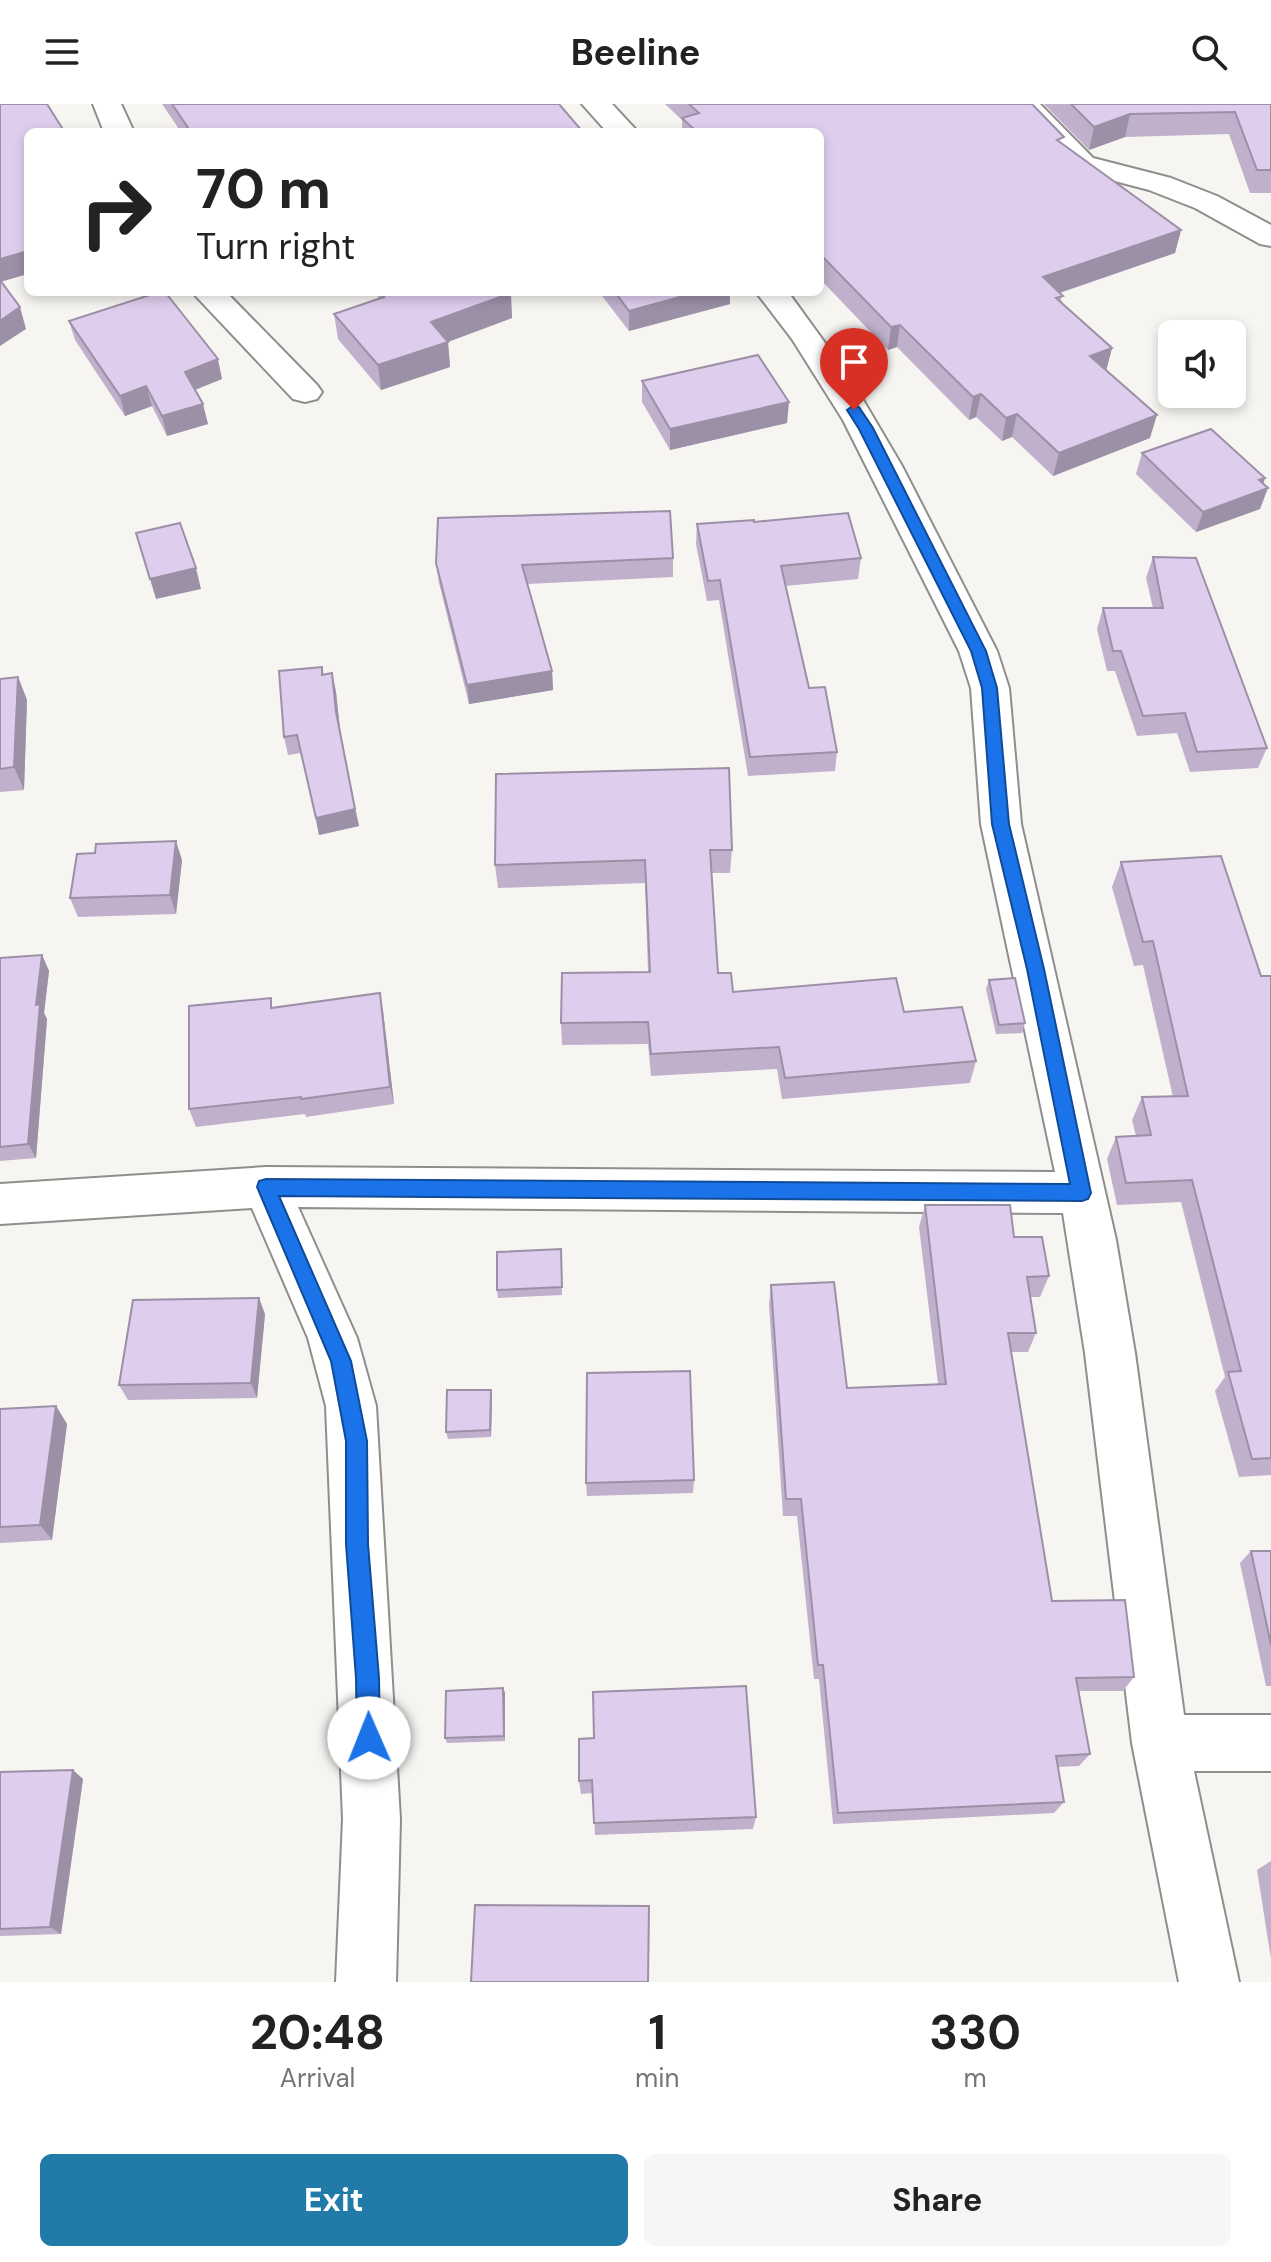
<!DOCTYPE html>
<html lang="en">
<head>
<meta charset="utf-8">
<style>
	:root { --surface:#fff; --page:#f6f6f6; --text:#222; --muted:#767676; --accent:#227aa9 }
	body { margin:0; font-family:"DM Sans",sans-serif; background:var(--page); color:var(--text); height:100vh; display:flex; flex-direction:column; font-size:30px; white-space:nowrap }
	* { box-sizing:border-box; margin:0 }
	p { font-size:26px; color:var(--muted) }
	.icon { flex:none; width:44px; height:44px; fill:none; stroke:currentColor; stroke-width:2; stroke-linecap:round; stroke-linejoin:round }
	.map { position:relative; height:1878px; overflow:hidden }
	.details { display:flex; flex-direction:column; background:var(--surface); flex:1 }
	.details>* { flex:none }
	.banner { position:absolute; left:24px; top:24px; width:800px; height:168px; border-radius:12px; box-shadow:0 4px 12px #0003; background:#fff; color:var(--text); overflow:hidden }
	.tools { position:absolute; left:1158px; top:216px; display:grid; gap:16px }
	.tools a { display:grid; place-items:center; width:88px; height:88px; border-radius:12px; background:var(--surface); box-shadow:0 4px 12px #0003; font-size:40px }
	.pin { position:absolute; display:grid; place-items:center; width:68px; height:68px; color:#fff; margin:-82px -34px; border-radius:50% 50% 50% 0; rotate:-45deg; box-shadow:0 0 8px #0007 }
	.pin .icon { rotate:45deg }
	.me { position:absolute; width:88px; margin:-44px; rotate:359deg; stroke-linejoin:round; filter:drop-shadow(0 0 6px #0008) }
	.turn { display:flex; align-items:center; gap:28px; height:168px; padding:0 40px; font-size:36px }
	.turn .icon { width:104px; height:104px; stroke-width:2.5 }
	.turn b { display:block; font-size:56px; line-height:68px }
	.eta { display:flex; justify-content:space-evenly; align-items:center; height:136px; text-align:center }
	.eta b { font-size:48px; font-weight:700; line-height:56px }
	.action { display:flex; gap:16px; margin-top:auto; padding:16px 40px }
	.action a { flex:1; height:92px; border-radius:12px; background:var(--accent); color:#fff; font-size:32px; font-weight:700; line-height:92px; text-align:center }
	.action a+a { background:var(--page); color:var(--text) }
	header { display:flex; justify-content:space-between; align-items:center; height:104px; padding:0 40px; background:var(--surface); font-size:36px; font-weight:700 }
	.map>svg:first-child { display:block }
</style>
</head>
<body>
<header><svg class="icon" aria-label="menu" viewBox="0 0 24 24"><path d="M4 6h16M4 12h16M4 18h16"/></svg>Beeline<svg class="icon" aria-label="search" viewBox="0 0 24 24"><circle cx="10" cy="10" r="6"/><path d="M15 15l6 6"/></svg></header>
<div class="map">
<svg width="1271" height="1878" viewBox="0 0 1271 1878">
	<rect width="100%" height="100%" fill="#f6f5f2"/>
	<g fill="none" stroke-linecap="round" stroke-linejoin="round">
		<g stroke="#8f8e8b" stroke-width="4">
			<g id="street">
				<polygon points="93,0 121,0 134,28 104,28"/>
				<polygon points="582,0 612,0 638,28 607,28"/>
				<polygon points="1010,0 1040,0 1093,54 1171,74 1217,92 1271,121 1271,142 1260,140 1195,104 1149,86 1073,66"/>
				<polygon points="192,188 226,188 317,281 322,288 317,295 305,298 293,295"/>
				<polygon points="756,188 788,188 849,272 902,362 997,547 1009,584 1021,720 1116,1136 1135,1249 1184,1611 1271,1611 1271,1667 1194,1667 1239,1878 1179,1878 1132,1639 1085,1249 1063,1109 298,1103 357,1234 376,1302 400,1715 396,1878 336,1878 343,1715 326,1302 308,1234 252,1104 0,1120 0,1080 266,1063 1055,1068 981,720 971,584 959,547 843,316 792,235"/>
			</g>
		</g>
		<use href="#street" fill="#fff" fill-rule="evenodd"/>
	</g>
	<g fill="#c0b0cc">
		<polygon points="162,0 559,0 582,27 588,28 181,28"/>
		<polygon points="665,0 1032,0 1062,40 1181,126 1175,149 1060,189 1062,199 1112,244 1106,266 1150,334 1053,372 1012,333 1002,337 976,313 969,316 897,243 888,246 820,175 820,28 682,28 682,16"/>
		<polygon points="1044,0 1271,0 1271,89 1250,89 1229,30 1125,33 1089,46"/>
		<polygon points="374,188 510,188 512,214 448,238 450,263 381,286 338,235 334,210 379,194"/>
		<polygon points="599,188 730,188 730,200 629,227"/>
		<polygon points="69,217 222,275 195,285 208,320 167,332 152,302 125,312 75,236"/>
		<polygon points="642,277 787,319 670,346 642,298"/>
		<polygon points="1142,349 1263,380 1260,405 1196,428 1136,370"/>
		<polygon points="754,418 861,454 858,475 785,482 809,584 837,648 835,667 748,672 719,496 707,497 696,440 697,420"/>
		<polygon points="1153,453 1267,644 1258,664 1190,668 1177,629 1137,632 1115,567 1107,567 1097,525 1103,504 1153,504 1146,474"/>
		<polygon points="673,454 673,473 527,480 552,567 553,586 469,600 439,479 436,459"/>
		<polygon points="322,563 324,571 332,569 336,588 340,625 359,722 319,731 301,649 288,651 284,633"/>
		<polygon points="18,573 27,596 24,686 0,688 0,575"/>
		<polygon points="496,670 732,746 730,769 711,769 718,869 733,888 904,908 976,957 970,979 782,995 777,965 651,972 648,940 562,941 561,919 648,868 645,779 498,784 495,761"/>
		<polygon points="95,749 182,756 176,810 78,813 70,794"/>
		<polygon points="1121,758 1261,872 1271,872 1271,1371 1239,1373 1215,1287 1225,1273 1181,1098 1117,1101 1107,1055 1116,1033 1136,1032 1132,1016 1142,993 1173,993 1143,861 1134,862 1112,783"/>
		<polygon points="42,851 49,867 44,909 47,915 36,1054 0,1057 0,854"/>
		<polygon points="989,876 1025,919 1022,929 996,930 986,885"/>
		<polygon points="274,904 383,907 394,1000 306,1013 305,1010 196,1023 189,1005"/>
		<polygon points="925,1101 1014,1133 1049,1172 1040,1193 1031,1193 1036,1229 1028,1248 1011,1248 1052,1497 1134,1573 1123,1587 1079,1587 1090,1650 1079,1662 1058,1663 1064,1698 1054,1709 833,1720 819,1575 814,1575 797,1412 783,1412 769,1201 771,1181 847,1284 938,1280 919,1123"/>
		<polygon points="561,1145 562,1191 498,1194 497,1186"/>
		<polygon points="265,1210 257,1294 128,1296 119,1281"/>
		<polygon points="492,1293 491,1333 448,1335 446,1328"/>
		<polygon points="56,1302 67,1320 52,1436 0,1439 0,1305"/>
		<polygon points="694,1376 693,1389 587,1392 586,1379"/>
		<polygon points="1251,1447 1271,1447 1271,1582 1266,1582 1240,1459"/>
		<polygon points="503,1584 505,1589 505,1637 447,1639 445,1634"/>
		<polygon points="594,1634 756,1713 753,1725 595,1731 593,1689 581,1690 579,1677"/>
		<polygon points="0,1668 83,1675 61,1830 0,1832"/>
		<polygon points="1271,1757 1271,1855 1257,1766"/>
	</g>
	<g fill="#9c90a6">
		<polygon points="1130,10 1125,33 1089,46 1094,23"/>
		<polygon points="1181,126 1175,149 1038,196 1043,173"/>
		<polygon points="28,147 28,170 0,178 0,155"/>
		<polygon points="698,188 730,188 730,200 629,227 629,207"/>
		<polygon points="511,189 512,214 437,242 448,238 450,263 381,286 378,261 431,218"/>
		<polygon points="20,203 26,225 0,242 0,217"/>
		<polygon points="900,221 897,243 888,246 891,223"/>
		<polygon points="1112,244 1106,267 1090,252"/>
		<polygon points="218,255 222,275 190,288 185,268"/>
		<polygon points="146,282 152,302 125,312 120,292"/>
		<polygon points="981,290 976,313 969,316 973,293"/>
		<polygon points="789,298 787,319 670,346 670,325"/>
		<polygon points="203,300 208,320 167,332 162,312"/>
		<polygon points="1017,310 1012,333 1002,337 1006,314"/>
		<polygon points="1157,311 1150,334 1053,372 1059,349"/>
		<polygon points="1265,374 1261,387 1268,384 1260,405 1196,428 1203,408"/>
		<polygon points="196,464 201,485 156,495 150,475"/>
		<polygon points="552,567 553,586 469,600 467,581"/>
		<polygon points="332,569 336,588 340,626 336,608"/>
		<polygon points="18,573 27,596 24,686 14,663"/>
		<polygon points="355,705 359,722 319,731 316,714"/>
		<polygon points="176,737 182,756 176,810 170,791"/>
		<polygon points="42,851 49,867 44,909 47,915 36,1054 28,1040 36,901"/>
		<polygon points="380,889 383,907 394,1000 390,983"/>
		<polygon points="259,1194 265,1210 257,1294 251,1279"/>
		<polygon points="491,1286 492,1293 491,1333 490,1326"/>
		<polygon points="56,1302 67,1320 52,1436 40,1421"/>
		<polygon points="503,1584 505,1589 505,1637 504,1632"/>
		<polygon points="73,1666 83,1675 61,1830 50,1823"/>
	</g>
	<g fill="#dfcded" stroke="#9c90a6" stroke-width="2">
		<polygon points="0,0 47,0 64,27 59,28 28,28 28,147 0,155"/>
		<polygon points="172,0 559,0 582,27 586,26 588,28 191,28"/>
		<polygon points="689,0 1032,0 1064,33 1057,36 1181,126 1043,173 1063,192 1056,194 1112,244 1090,252 1157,311 1059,349 1017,310 1006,314 981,290 973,293 900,221 891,223 820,150 820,28 697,28 682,14 699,9"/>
		<polygon points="1071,0 1271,0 1271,66 1257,66 1235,8 1130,10 1094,23"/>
		<polygon points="0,176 20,203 0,217"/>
		<polygon points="159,188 165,188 218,255 185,268 203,300 162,312 146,282 120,292 69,217"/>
		<polygon points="380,188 510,188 511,189 431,218 448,238 378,261 334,210 384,193"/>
		<polygon points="615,188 698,188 629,207"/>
		<polygon points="758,251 789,298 670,325 642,277"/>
		<polygon points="1211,325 1265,374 1259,376 1268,384 1203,408 1142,349"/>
		<polygon points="670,407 673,454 522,461 552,567 467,581 436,459 438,414"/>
		<polygon points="848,409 861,454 781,462 809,584 825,583 837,648 750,653 720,476 708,477 697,420 754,416 754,418"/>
		<polygon points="180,419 196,464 150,475 136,429"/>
		<polygon points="1153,453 1196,454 1267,644 1197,648 1185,609 1143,612 1121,547 1113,547 1103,504 1163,504"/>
		<polygon points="322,563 322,571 332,569 336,608 355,705 316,714 297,631 284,633 279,567"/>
		<polygon points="18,573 14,663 0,665 0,575"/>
		<polygon points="729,664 732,746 710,746 718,869 731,869 733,888 896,874 904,908 962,903 976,957 785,974 779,943 651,950 648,918 561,919 562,869 650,868 645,756 495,761 496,670"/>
		<polygon points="176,737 170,791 70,794 77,750 95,749 96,740"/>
		<polygon points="1221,752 1261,872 1271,872 1271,1354 1252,1355 1228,1268 1241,1267 1192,1076 1126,1079 1116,1033 1151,1031 1142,993 1188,992 1153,837 1143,838 1121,758"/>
		<polygon points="42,851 36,901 40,900 28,1040 0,1043 0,854"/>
		<polygon points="1015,874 1025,919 999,921 989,876"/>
		<polygon points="380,889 390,983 301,995 301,993 189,1005 189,902 271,894 271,904"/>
		<polygon points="925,1101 1010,1101 1014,1133 1042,1133 1049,1172 1027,1173 1036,1229 1008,1229 1052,1497 1125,1496 1134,1573 1076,1574 1090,1650 1056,1652 1064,1698 838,1709 823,1561 818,1561 801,1395 786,1395 771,1181 834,1178 847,1284 946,1280"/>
		<polygon points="561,1145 562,1183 497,1186 497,1148"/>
		<polygon points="259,1194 251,1279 119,1281 133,1196"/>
		<polygon points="690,1267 694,1376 586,1379 587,1269"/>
		<polygon points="447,1286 491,1286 490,1326 446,1328"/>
		<polygon points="56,1302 40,1421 0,1423 0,1305"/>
		<polygon points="1251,1447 1271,1447 1271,1541"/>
		<polygon points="746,1582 756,1713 594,1719 592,1676 579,1677 579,1635 594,1634 593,1588"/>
		<polygon points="503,1584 504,1632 445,1634 446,1587"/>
		<polygon points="73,1666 50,1823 0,1825 0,1668"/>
		<polygon points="475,1801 649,1802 648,1878 471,1878"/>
	</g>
	<polygon fill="#1a73e8" stroke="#114b97" stroke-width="2" points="854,301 859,303 873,324 986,547 997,584 1009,720 1044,865 1091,1089 1088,1095 1082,1097 279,1092 351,1257 367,1337 368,1440 379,1574 380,1634 377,1642 369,1645 360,1642 357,1634 356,1574 346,1440 346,1337 331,1257 257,1083 259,1077 266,1075 1070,1080 1027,865 992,720 982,584 971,547 859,325 847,306"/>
</svg>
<div class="tools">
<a><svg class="icon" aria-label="sound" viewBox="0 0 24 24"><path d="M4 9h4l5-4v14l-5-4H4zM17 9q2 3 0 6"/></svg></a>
</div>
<div class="pin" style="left:854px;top:306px;background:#d93025"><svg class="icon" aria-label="arrive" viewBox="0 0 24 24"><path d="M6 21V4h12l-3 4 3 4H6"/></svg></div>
<svg class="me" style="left:369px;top:1634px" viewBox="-20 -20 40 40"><circle r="19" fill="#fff"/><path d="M0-13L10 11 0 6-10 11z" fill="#1a73e8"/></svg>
<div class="banner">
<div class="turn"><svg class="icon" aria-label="right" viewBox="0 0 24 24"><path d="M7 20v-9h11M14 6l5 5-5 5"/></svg><div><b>70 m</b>Turn right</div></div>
</div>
</div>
<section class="details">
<div class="eta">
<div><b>20:48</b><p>Arrival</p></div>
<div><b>1</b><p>min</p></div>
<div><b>330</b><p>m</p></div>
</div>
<div class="action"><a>Exit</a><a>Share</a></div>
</section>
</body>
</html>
